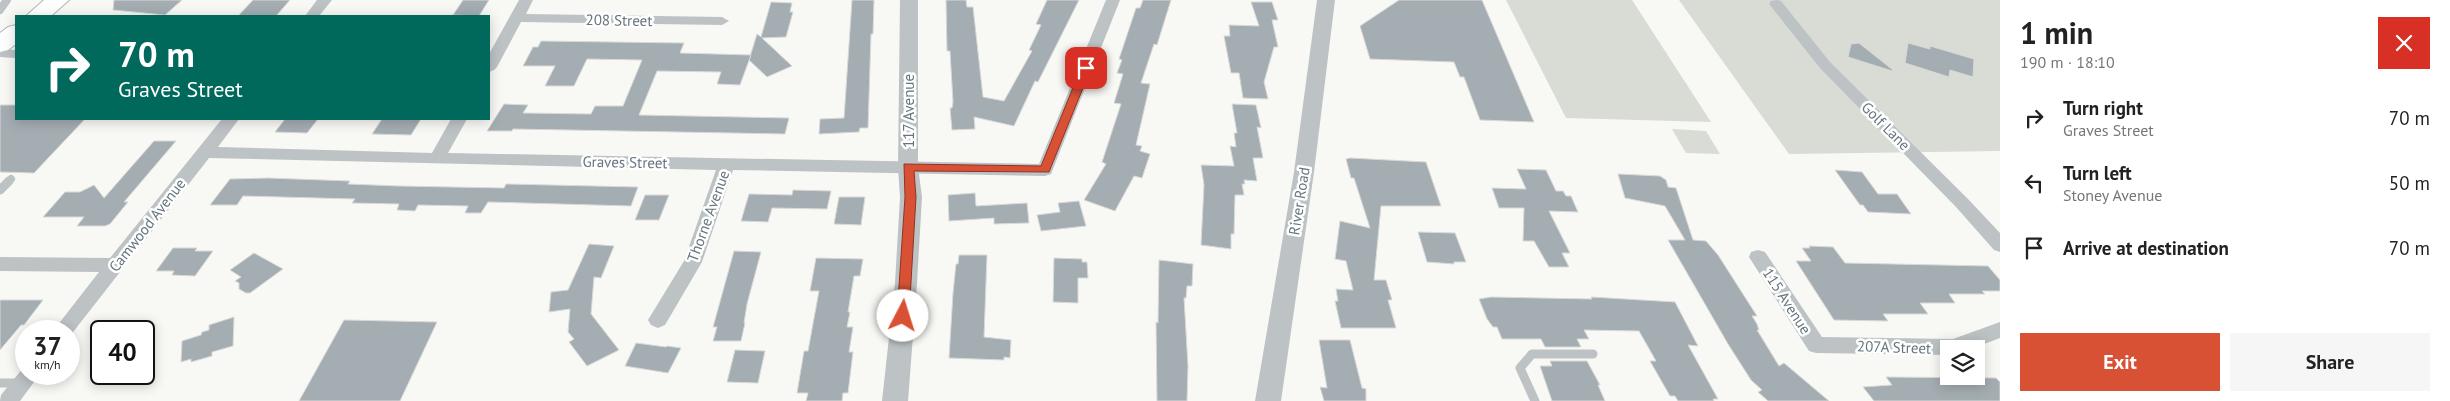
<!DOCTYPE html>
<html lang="en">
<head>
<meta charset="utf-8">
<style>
	:root { --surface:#fff; --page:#f6f6f6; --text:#222; --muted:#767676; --accent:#d95134 }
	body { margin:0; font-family:"PT Sans",sans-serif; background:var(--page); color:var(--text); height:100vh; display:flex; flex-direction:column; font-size:19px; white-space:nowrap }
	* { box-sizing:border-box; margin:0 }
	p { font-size:16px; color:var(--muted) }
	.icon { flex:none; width:28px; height:28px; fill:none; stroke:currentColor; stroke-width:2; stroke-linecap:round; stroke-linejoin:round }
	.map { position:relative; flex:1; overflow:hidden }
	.details { display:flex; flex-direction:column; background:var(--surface); width:450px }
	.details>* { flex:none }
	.hud { position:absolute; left:15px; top:15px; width:475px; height:105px; border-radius:0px; box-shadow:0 2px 12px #0003; background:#00695c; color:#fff; overflow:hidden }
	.tools { position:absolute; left:1940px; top:340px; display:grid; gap:10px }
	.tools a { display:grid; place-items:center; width:45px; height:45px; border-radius:0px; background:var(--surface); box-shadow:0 2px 12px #0003; font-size:25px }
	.speed { position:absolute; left:15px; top:320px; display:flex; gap:10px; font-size:25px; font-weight:700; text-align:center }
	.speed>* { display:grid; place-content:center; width:65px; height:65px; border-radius:50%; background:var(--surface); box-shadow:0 2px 12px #0003; line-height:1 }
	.speed small { font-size:12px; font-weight:400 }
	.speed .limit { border:2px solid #111; border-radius:8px; background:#fff; color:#111 }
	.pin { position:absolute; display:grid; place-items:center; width:42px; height:42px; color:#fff; margin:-21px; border-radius:10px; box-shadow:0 2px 8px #0006 }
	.me { position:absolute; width:55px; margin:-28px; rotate:5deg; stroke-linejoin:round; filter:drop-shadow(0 0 4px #0008) }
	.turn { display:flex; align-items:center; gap:18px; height:105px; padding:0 20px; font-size:22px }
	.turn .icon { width:65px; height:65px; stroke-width:2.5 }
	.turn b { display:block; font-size:35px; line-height:42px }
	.round { display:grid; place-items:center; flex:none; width:52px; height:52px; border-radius:0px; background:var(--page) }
	.overview { display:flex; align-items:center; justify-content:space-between; height:85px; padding:0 20px }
	h1 { font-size:30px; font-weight:600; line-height:38px }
	.primary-button { display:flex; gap:10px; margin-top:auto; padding:10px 20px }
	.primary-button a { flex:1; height:58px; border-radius:0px; background:var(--accent); color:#fff; font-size:20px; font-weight:600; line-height:58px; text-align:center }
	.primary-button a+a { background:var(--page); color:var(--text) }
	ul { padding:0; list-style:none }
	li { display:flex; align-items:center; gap:15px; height:65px; padding:0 20px }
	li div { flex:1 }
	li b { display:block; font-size:19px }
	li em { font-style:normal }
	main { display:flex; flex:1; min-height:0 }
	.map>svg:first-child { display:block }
</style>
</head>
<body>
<main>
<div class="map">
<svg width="2000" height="401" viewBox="0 0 2000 401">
	<rect width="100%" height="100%" fill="#f8f8f5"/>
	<g fill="#d8dcd5">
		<polygon points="1506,0 1632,0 1711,122 1566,118"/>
		<polygon points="1679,0 2000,0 2000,151 1789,154"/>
		<polygon points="1672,129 1706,131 1720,154 1686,153"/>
	</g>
	<g fill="#a4adb2" stroke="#d9d9d8">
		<polygon points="114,0 182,0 165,15 113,10"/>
		<polygon points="253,0 290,0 276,16 238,16"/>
		<polygon points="463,0 489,0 479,16 453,15"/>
		<polygon points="852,0 874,0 873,34 871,34 868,128 860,128 859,132 819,134 820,119 844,118"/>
		<polygon points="946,0 966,0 967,7 973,7 983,97 1004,101 1032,51 1029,50 1041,25 1036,24 1047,0 1079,0 1038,82 1035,81 1014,126 974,117 975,129 952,130 950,108 952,108 953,102 950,51 947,51"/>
		<polygon points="1143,0 1171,0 1157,45 1154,44 1141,83 1150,84 1136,145 1142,146 1140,151 1150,154 1142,178 1134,176 1115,211 1084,200 1106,164 1102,162 1121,104 1114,103 1123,74 1117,73 1122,60 1119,59 1136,8 1140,8"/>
		<polygon points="1399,0 1482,0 1534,122 1480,120 1464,77 1460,77 1454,62 1370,59 1360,26"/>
		<polygon points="771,2 792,3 790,12 793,12 786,37 762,38 792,66 767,77 749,60 757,34 761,37"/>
		<polygon points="1251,2 1272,2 1278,20 1272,20 1278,47 1274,47 1264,82 1268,99 1243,98 1239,73 1231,73 1224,36 1230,36 1229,25 1259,26"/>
		<polygon points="541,41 684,43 680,53 751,55 740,85 717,84 721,72 657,71 639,115 789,118 785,134 513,129 512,131 487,131 504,104 528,105 523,113 591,114 595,106 623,106 642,60 587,59 574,86 545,86 555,66 523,66 533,47 538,47"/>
		<polygon points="1859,43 1893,70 1892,71 1848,57 1851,44"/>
		<polygon points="1908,43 1930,49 1930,46 1974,59 1973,77 1950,70 1949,77 1905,63"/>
		<polygon points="1232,104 1256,105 1261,128 1257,127 1263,158 1253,158 1257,181 1244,180 1245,184 1242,184 1244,195 1235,195 1234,234 1231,234 1231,249 1201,245 1204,185 1201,165 1234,166 1230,146 1236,147 1234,133 1237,133"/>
		<polygon points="0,105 16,105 16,119 85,119 34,173 0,172"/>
		<polygon points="285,119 318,119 307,133 275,132"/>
		<polygon points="382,119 421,119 411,135 372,134"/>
		<polygon points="154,141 176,141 124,202 128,202 110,224 105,226 77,226 84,217 43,217 65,192 80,192 94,185 104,198"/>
		<polygon points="1350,158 1426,162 1441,206 1381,206 1374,280 1386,280 1392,300 1388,300 1396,328 1341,328 1335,301 1338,301 1336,289 1353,290 1346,261 1335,259 1340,221 1370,228 1354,178 1351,178 1346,159"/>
		<polygon points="1517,169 1546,170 1556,191 1563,191 1566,196 1571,196 1578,212 1549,211 1570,253 1562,253 1569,267 1549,267 1534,241 1523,241 1524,208 1499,208 1492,188 1526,189"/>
		<polygon points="1835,170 1862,172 1878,194 1897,194 1911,214 1868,212 1863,205 1860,205"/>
		<polygon points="1618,174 1660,176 1666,180 1668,187 1676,188 1693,240 1706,241 1718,255 1757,316 1752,316 1757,324 1759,330 1757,330 1779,366 1784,363 1829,401 1768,401 1758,392 1762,390 1751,380 1728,344 1668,240 1685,240 1665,206 1625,198"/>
		<polygon points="268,178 350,181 348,184 399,186 504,188 506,184 638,187 631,206 488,202 481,213 465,213 468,206 418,205 415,211 397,210 399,204 352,203 355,199 243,196 237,205 210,205 230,179"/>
		<polygon points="793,190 831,191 827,209 772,208 768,222 741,221 749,194 792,195"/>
		<polygon points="975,193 976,206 1027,203 1029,223 994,224 994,218 949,221 948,195"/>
		<polygon points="645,195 669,195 659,220 635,220"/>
		<polygon points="839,197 865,197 861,225 834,224"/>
		<polygon points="1079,201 1086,226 1041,231 1037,215 1060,212 1058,203"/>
		<polygon points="1418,232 1455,233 1466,262 1454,262 1454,264 1427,262"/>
		<polygon points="589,244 614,246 601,278 594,277 591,314 619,350 587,366 569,342 574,339 568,332 570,309 549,312 551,292 568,290"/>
		<polygon points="1809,246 1833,247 1845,263 1988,266 2000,280 2000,291 1982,291 1985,294 1949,294 1955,303 1920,303 1928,314 1883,314 1888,321 1834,320 1796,261 1811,261 1802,248 1810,248"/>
		<polygon points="173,248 197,248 195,251 213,251 195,276 172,275 174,271 156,271"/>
		<polygon points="734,251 761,252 747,304 744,323 745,323 741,341 713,341 717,327 713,327"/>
		<polygon points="254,253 283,269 250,293 246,293 239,289 239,283 235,281 241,277 230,270"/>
		<polygon points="959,255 987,255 984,337 1011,340 1010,358 1004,357 1004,360 949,358 953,293 956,264 958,264"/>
		<polygon points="816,258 863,259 860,276 854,276 848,312 850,312 847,327 853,327 849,352 853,352 848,393 843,393 842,401 806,401 808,393 797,393 804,351 808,351 819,291 810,291"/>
		<polygon points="1054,258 1082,259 1082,262 1087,262 1088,278 1078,278 1078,303 1053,302"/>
		<polygon points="1159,260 1193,264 1192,286 1187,286 1186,298 1184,298 1188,366 1187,401 1157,401 1156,322 1158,323"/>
		<polygon points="1491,297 1592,299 1591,297 1675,302 1698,346 1688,345 1718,399 1713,399 1714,401 1678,401 1675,396 1670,396 1650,361 1656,361 1639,331 1584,330 1589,339 1577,339 1581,347 1545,347 1541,339 1502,339 1497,327 1493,327 1487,319 1479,299"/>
		<polygon points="0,300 43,300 24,325 21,325 0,350"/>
		<polygon points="234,317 233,346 212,352 212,356 191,362 191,359 181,362 182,341 201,335 202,332 209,330 209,325"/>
		<polygon points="344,320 437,322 400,401 299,401"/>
		<polygon points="1319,340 1350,340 1362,388 1366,389 1366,401 1324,401 1320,387 1327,388"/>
		<polygon points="636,343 666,347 667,346 681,348 668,373 625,366"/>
		<polygon points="735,350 765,351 758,383 727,382"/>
		<polygon points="1550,361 1587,361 1600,385 1598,385 1605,401 1552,401 1540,366 1552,366"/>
		<polygon points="1886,377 1996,378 2000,382 2000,401 1874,401 1863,387 1892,385"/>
	</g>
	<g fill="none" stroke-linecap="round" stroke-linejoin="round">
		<g stroke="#b3b7ba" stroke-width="2">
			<g id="trunk">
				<polygon points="44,0 69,0 51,16 26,16"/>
				<polygon points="16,25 16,44 8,50 0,52 0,33 8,27"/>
			</g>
		</g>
		<g stroke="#bdc2c5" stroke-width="8">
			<polyline points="0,10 7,0"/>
			<polyline points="0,53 16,54"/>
			<polyline points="8,182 11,179"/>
		</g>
		<g stroke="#bdc2c5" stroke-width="9">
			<polyline points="0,190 9,181"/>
			<polyline points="0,383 22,383"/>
			<polyline points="1535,401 1520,368 1532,354 1593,354"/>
		</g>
		<g fill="#bdc2c5" fill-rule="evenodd">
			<polygon points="317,0 332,0 319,16 305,16"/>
			<polygon points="519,0 533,0 526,14 722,17 729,21 722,25 521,22 497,67 494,70 489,72 489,54"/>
			<polygon points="1106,0 1120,0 1051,174 1045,176 733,170 702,262 665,325 658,328 651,325 648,320 684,261 716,170 209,158 70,336 69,331 53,331 99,272 0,271 0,257 110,258 222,119 239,119 218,147 432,153 451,119 467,119 448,153 1039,164"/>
			<polygon points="1777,0 1781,1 1830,62 1968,199 2000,233 2000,252 1994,250 1956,207 1820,68 1769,4 1771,1"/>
			<polygon points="1758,250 1765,252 1822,337 1953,339 2000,322 2000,338 1971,349 1949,349 1949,355 1816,353 1809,351 1749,257 1751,252"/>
			<polygon points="26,367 26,374 40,374 20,401 0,401 1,395 23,368"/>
		</g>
		<g fill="#bdc2c5" fill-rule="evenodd">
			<polygon points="900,0 918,0 918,167 922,197 917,283 908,401 882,401 895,283 900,197 898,167"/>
			<polygon points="1317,0 1335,0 1314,172 1281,401 1255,401 1294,172"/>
		</g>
		<use href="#trunk" fill="#fff" fill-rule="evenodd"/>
	</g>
	<polygon fill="#d95134" stroke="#8d3522" points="1086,65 1091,68 1049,172 914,171 916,197 909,316 903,321 899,319 897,316 905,197 904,164 1041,166 1081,68"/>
	<g text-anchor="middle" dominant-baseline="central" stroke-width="5" stroke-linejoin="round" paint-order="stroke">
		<g font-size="15" fill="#65757e" stroke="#fff">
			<text transform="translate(619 20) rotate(1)">208 Street</text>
			<text transform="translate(908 111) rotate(-90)">117 Avenue</text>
			<text transform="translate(1886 126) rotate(45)">Golf Lane</text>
			<text transform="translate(625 162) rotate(1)">Graves Street</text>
			<text transform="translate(1299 201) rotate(-81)">River Road</text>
			<text transform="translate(708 216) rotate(-70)">Thorne Avenue</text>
			<text transform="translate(147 225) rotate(-52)">Camwood Avenue</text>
			<text transform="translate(1787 301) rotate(57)">115 Avenue</text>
			<text transform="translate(1894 347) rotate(2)">207A Street</text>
		</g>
	</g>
</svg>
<div class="tools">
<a><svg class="icon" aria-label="layers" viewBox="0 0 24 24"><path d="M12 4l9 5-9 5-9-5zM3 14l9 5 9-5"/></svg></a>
</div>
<div class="speed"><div>37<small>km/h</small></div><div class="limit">40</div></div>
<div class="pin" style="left:1086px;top:68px;background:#d93025"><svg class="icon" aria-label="arrive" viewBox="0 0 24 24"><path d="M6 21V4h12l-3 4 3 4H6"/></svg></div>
<svg class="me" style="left:903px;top:316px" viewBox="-20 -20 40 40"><circle r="19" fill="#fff"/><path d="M0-13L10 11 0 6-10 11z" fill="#d95134"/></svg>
<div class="hud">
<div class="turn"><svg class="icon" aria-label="right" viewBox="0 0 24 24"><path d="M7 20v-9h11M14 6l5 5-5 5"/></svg><div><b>70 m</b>Graves Street</div></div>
</div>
</div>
<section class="details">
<div class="overview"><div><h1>1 min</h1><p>190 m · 18:10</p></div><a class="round" style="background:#d93025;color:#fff"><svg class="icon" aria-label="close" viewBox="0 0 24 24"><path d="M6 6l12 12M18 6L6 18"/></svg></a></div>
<ul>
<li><svg class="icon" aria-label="right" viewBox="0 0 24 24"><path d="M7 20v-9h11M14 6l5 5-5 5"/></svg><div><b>Turn right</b><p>Graves Street</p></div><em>70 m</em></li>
<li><svg class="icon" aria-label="left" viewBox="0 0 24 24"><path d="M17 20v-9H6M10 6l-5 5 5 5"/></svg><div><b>Turn left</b><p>Stoney Avenue</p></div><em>50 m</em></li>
<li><svg class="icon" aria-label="arrive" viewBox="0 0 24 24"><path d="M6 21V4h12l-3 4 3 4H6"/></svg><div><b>Arrive at destination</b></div><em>70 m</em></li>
</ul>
<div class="primary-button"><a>Exit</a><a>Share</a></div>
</section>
</main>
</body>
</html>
